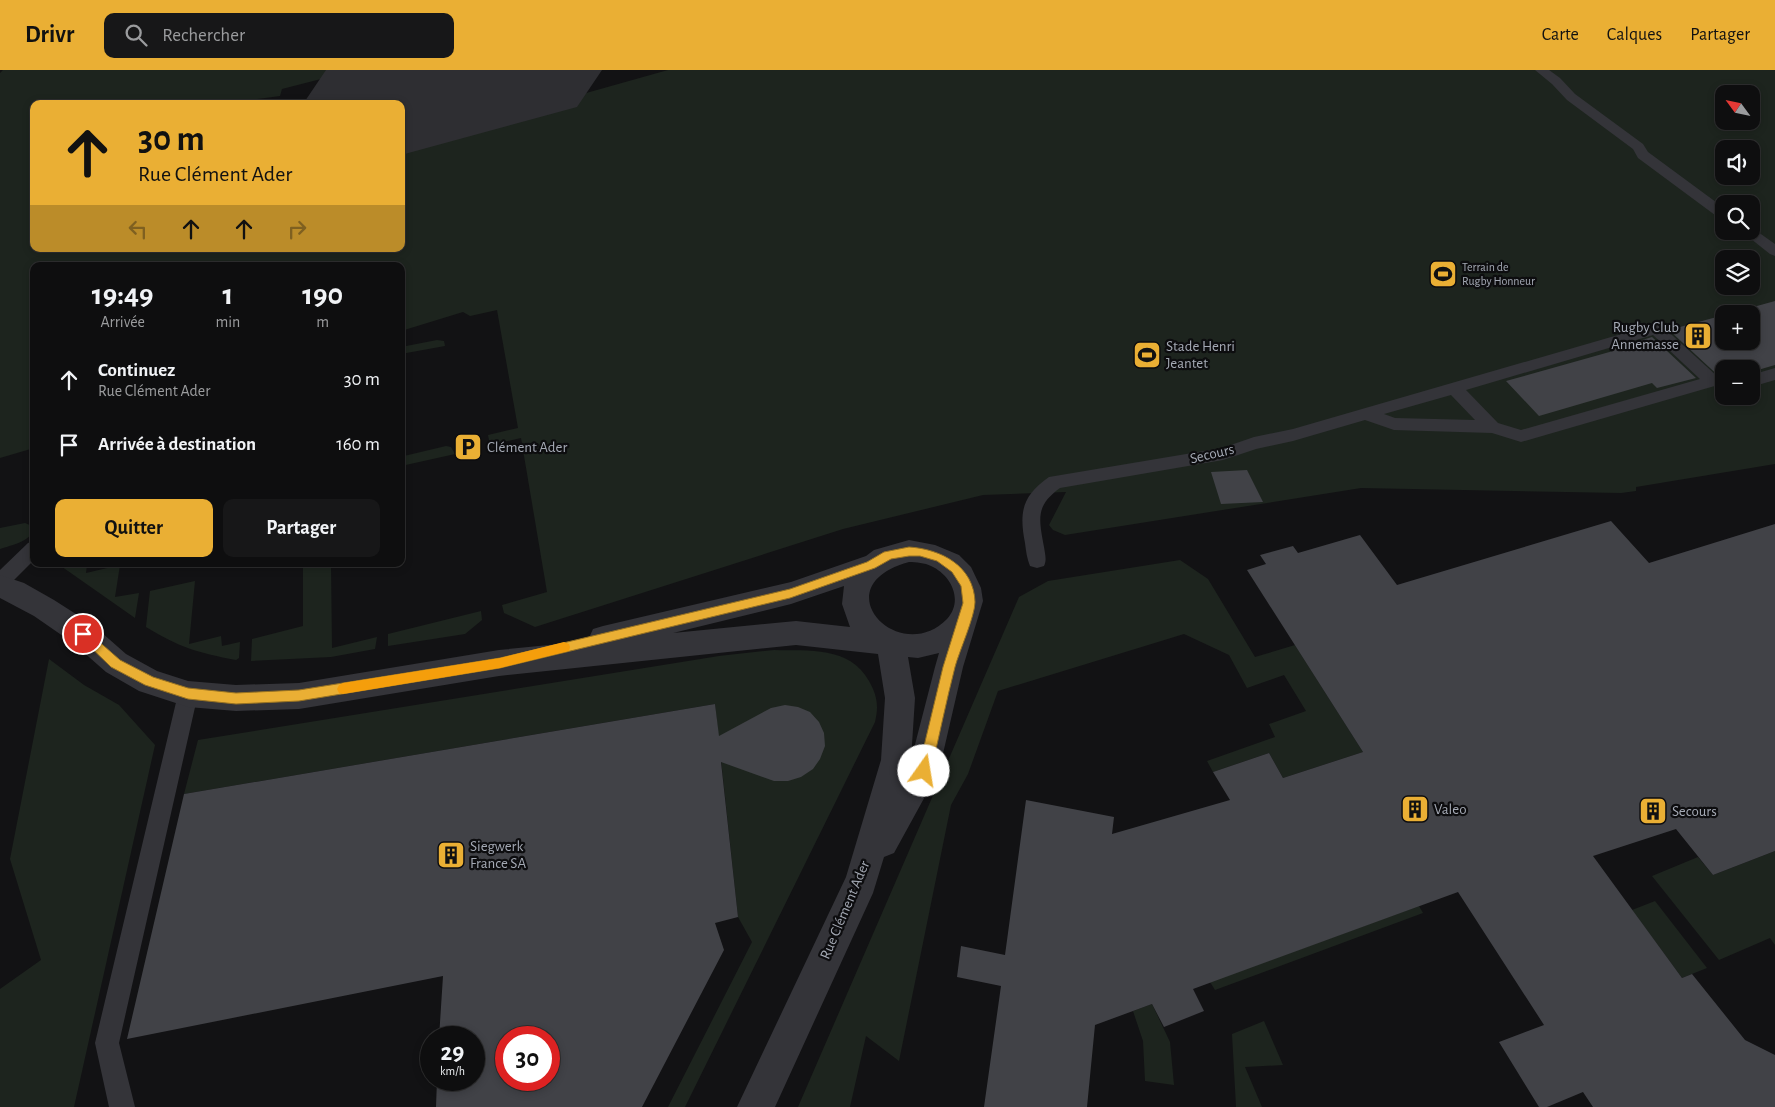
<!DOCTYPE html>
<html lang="fr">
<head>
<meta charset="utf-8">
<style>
	:root { --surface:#0e0e0f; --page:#171718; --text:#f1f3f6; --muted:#9b9c9e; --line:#2e2e2f; --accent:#eaaf34 }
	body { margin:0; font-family:"Alegreya Sans",sans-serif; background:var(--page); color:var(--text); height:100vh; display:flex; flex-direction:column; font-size:19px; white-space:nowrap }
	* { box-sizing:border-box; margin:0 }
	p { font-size:16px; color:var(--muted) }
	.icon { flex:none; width:28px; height:28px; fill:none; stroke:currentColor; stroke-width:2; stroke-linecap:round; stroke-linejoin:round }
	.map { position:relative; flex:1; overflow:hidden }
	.details { position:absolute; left:30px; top:192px; width:375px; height:305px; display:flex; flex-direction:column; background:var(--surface); border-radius:10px; box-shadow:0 2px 8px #0003,0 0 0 1px var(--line) }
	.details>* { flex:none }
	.banner { position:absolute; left:30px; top:30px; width:375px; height:152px; border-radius:10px; box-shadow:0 2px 8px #0003,0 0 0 1px var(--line); background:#eaaf34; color:#111; overflow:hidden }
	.needle { width:32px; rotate:303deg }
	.buttons { position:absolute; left:1715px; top:15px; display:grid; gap:10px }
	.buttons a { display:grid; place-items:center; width:45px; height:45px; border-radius:10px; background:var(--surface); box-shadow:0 2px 8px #0003,0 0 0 1px var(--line); font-size:25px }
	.speed { position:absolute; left:420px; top:956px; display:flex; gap:10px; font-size:25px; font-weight:700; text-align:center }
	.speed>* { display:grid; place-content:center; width:65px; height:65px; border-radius:50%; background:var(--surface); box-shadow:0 2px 8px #0003,0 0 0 1px var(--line); line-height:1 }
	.speed small { font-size:12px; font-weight:400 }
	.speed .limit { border:8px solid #d22; background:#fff; color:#111 }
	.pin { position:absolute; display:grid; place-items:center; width:42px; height:42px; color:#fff; margin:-21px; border:2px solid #fff; border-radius:50%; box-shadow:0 1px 5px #0007 }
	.me { position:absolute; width:55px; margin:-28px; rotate:13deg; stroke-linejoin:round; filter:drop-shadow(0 0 4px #0008) }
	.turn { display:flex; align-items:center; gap:18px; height:105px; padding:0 25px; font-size:22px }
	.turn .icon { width:65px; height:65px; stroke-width:2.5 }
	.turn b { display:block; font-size:35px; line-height:42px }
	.lanes { display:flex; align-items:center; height:48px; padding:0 25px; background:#0003; justify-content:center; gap:25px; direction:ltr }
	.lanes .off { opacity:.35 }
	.eta { display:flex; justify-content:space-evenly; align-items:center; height:85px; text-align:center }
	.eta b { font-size:30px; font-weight:700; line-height:35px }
	.action { display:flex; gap:10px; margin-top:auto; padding:10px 25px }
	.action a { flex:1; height:58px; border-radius:10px; background:var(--accent); color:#111; font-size:20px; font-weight:700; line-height:58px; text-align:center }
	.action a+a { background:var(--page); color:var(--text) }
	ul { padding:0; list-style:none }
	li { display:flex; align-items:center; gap:15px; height:65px; padding:0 25px }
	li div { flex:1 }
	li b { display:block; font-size:19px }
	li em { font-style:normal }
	header { display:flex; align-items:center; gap:30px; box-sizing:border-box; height:70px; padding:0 25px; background:var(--accent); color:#111 }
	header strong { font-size:24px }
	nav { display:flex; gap:28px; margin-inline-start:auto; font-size:18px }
	.search { width:350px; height:45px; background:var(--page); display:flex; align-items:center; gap:12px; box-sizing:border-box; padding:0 18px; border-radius:10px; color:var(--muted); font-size:19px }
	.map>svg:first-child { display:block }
</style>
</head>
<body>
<header>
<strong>Drivr</strong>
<div class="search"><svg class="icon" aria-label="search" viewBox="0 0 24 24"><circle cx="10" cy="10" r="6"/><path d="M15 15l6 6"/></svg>Rechercher</div>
<nav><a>Carte</a><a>Calques</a><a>Partager</a></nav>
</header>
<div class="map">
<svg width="1775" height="1037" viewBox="0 0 1775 1037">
	<rect width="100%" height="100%" fill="#121214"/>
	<g fill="#1d241e" fill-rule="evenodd">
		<path d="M3 0H356L282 19 280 26 222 34H34V179H401V75L668 0H1775V394L1636 417V421L1621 423 1361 418 1065 465 1053 460 1049 455 1066 422 983 425 843 459 535 557 504 543 502 535 547 522 521 368 490 375 488 365 518 358 497 240 470 246 463 242 401 261V196H34V378L0 388V3ZM1724 24H1751V51H1724ZM1724 79H1751V106H1724ZM1724 134H1751V161H1724ZM1724 189H1751V216H1724ZM1724 244H1751V271H1724ZM1724 299H1751V326H1724Z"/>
		<polygon points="437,270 444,271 445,276 401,284 401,277"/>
		<polygon points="446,376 451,377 455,384 401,396 401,388 404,386"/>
		<path d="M25 453 34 457C33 471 12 475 0 479V458Z"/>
		<polygon points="1180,490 1208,509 1255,587 1295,575 1363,682 1283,708 1269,683 1213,702 1207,691 1275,667 1269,654 1306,641 1284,605 1247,618 1229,585 1184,564 998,621 968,704 951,735 899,991 866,966 850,1037 798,1037 1019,527 1048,511"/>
		<polygon points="58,494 87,494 86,503 120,495 115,527 139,523 135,548"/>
		<polygon points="303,494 331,494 332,578 377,567 375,579 331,587 251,591 252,569 303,556"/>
		<path d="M195 511 189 574 221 566 222 576 240 572 239 588 236 590C199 583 178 577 146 557L150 521Z"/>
		<polygon points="481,541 482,550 465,564 388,576 388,564"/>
		<path d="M774 580C808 581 850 576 869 611 877 625 879 636 875 652L685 1037H668L752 872 738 847 715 634 184 724 198 670 719 586Z"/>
		<polygon points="49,589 84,615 119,635 155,675 74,1037 0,1037 0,919 41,890 10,789"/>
		<polygon points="1775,781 1775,875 1770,868 1719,890 1652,806 1698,787 1713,805"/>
		<polygon points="1655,831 1707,898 1682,908 1632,840"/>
		<polygon points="1419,836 1423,843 1215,920 1210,912"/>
		<polygon points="1152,934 1170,972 1174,1015 1145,1011 1143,971 1133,941"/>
		<polygon points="1264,951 1283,995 1245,997 1262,1037 1236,1037 1232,964"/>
	</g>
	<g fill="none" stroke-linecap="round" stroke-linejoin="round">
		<polygon fill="#2e2e32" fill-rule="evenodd" points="326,0 602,0 577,37 401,85 401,34 303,34"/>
	</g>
	<g fill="#414247" fill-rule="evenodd">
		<polygon points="1775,231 1775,295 1751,302 1751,299 1724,299 1723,310 1669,260 1724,245 1724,271 1751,271 1751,244 1728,244"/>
		<polygon points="1652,267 1696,308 1657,318 1652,313 1539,346 1506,311 1613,281 1613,279"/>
		<polygon points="1247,400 1263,432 1221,434 1211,402"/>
		<polygon points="1611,451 1649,493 1775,454 1775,781 1713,805 1676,759 1593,786 1682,908 1692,904 1745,970 1775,985 1775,1037 1593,1037 1583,1022 1547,1037 1539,1037 1499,972 1544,955 1458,822 1193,919 1204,941 1164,957 1152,934 1095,955 1087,1037 984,1037 1001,916 957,907 961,876 1005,885 1026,730 1114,747 1112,764 1230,730 1213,702 1269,683 1283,708 1363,682 1247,500 1266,494 1260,485 1293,476 1298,483 1360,465 1397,515"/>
		<path d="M715 634 719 666 771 638 785 635 798 637 810 642 819 652 824 663 825 676 820 689 813 699 801 707 788 711H774L721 692 738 847 715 853 724 880 642 1037H436L437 1010H474V968H439L443 906 127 969 184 724ZM506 968H549V1010H506Z"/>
	</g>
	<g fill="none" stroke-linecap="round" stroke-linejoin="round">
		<g fill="#343439" fill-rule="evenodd">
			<polygon points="1535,0 1549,0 1560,8 1575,24 1643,74 1648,82 1724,138 1724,149 1719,148 1638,88 1633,79 1567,30 1552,14"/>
			<polygon points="1751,157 1775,174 1775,186 1770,184 1741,161 1751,161"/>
			<path d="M1656 254 1661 255 1718 307 1720 311 1718 315 1521 372 1492 363 1394 360 1365 350 1293 371 1256 379 1223 390 1060 418C1035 436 1039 449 1044 477 1045 484 1047 490 1044 496L1037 498 1030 496C1027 489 1026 481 1025 473 1019 442 1022 426 1049 407L1222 378 1254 367 1293 359ZM1653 265 1700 309 1521 360 1498 353 1466 320ZM1451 325 1475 350 1395 348 1384 344Z"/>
			<polygon points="1775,298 1775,310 1751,317 1751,305"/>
			<polygon points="34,471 34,490 7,517 0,520 0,500 28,473"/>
			<polygon points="188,615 195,618 198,624 119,973 135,1037 109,1037 95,973 178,624 181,618"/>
		</g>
		<path fill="#343439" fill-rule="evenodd" d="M909 470 935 475 959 485 971 497 981 518 983 531 963 597 939 701 894 783 884 787 873 823 775 1037H737L846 807 881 690 885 628 878 584 796 575 499 606 299 639 236 641 188 637 139 621 106 602 73 573 34 546 0 528V505L24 513 54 530 93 555 126 584 157 601 188 611 236 615 299 613 499 580 590 571 589 568 593 559 603 556 791 512 866 486 874 480ZM909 492C916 492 925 493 931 496 951 505 964 530 947 549 899 598 821 516 909 492ZM844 516 842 534 850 557 796 551 673 563 791 534ZM939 583 935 597 911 690 915 628 908 587 918 588Z"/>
	</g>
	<path fill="#eaaf34" stroke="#987222" d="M909 477C941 479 974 496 975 532 975 546 959 582 955 597 946 632 939 667 931 701L929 705 924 707 920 705 918 701 943 597 963 533 961 516 952 502 937 491 920 486H909L891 489 875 498 790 528 500 598 299 631 236 634 188 629 145 615 111 597 77 564 79 561H87L120 590 153 607 188 618 236 623 299 620 500 588 790 519 867 492 884 482Z"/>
	<polygon fill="#f59e0b" points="564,572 569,574 570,577 569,581 500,598 343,624 339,623 337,619 339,615 343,613 500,588"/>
	<defs>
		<g id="stadium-square" transform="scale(1.4375)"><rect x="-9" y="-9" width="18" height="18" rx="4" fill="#eaaf34" stroke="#0d0d0f"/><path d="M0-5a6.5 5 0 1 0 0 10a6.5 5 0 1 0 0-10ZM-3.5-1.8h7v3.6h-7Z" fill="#111"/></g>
		<g id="building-square" transform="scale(1.4375)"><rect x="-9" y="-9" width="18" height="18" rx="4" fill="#eaaf34" stroke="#0d0d0f"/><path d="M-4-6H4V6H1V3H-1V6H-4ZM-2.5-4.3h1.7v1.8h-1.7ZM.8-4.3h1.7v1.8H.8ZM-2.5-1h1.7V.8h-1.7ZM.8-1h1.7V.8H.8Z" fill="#111"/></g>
		<g id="parking-square" transform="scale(1.4375)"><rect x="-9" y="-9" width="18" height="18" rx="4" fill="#eaaf34" stroke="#0d0d0f"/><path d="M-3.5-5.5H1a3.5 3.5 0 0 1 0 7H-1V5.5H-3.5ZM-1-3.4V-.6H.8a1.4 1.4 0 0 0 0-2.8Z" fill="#111"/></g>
	</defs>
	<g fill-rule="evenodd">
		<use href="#stadium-square" x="1443" y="204"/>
		<use href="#building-square" x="1698" y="266"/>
		<use href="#stadium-square" x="1147" y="285"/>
		<use href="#parking-square" x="468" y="377"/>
		<use href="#building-square" x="1415" y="739"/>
		<use href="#building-square" x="1653" y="741"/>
		<use href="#building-square" x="451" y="785"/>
	</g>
	<g text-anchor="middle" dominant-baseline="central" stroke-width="4.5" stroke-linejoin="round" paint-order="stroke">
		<g font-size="12" fill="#a4a9b4" stroke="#0d0d0f" text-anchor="start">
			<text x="1462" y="197">Terrain de<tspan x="1462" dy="14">Rugby Honneur</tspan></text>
		</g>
		<g font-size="15" fill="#a4a9b4" stroke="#0d0d0f" text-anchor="start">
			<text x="1679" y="257" text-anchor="end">Rugby Club<tspan x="1679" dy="17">Annemasse</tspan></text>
			<text x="1166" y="276">Stade Henri<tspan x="1166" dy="17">Jeantet</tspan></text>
			<text x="487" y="377">Clément Ader</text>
			<text x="1434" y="739">Valeo</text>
			<text x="1672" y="741">Secours</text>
			<text x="470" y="776">Siegwerk<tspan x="470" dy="17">France SA</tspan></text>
		</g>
		<g font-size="15" fill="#a4a9b4" stroke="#0d0d0f">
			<text transform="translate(1212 384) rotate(-13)">Secours</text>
			<text transform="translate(845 840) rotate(-67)">Rue Clément Ader</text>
		</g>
	</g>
</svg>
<div class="buttons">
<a><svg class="needle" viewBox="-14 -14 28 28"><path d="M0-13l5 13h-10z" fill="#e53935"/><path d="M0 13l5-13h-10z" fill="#9b9c9e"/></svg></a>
<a><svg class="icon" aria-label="sound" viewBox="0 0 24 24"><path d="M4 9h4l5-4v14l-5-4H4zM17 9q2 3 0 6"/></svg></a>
<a><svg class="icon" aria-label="search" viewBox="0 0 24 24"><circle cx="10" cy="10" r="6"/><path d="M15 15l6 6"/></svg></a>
<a><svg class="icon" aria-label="layers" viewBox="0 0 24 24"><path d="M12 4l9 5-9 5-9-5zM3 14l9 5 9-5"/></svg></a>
<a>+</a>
<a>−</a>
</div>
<div class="speed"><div>29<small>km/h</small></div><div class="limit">30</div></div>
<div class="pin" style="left:83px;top:564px;background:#d93025"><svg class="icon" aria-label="arrive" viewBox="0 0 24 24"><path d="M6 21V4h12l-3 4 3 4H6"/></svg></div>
<svg class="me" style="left:924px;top:701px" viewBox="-20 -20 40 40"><circle r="19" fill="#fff"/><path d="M0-13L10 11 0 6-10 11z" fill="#eaaf34"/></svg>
<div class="banner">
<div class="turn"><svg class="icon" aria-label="ahead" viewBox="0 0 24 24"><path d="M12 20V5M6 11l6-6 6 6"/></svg><div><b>30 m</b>Rue Clément Ader</div></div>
<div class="lanes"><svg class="icon off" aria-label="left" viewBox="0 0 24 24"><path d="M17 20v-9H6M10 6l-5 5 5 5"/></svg><svg class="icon" aria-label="ahead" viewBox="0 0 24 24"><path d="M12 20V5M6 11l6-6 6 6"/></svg><svg class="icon" aria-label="ahead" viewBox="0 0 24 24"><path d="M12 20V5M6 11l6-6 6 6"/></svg><svg class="icon off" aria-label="right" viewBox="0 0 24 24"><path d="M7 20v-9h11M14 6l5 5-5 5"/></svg></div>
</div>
<section class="details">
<div class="eta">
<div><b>19:49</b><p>Arrivée</p></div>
<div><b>1</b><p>min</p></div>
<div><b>190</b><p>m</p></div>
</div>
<ul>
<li><svg class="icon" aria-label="ahead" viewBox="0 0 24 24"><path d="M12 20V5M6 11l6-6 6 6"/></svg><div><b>Continuez</b><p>Rue Clément Ader</p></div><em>30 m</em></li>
<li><svg class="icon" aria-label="arrive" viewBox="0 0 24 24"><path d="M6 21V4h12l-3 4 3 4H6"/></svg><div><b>Arrivée à destination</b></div><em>160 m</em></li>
</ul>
<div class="action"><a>Quitter</a><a>Partager</a></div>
</section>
</div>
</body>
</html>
